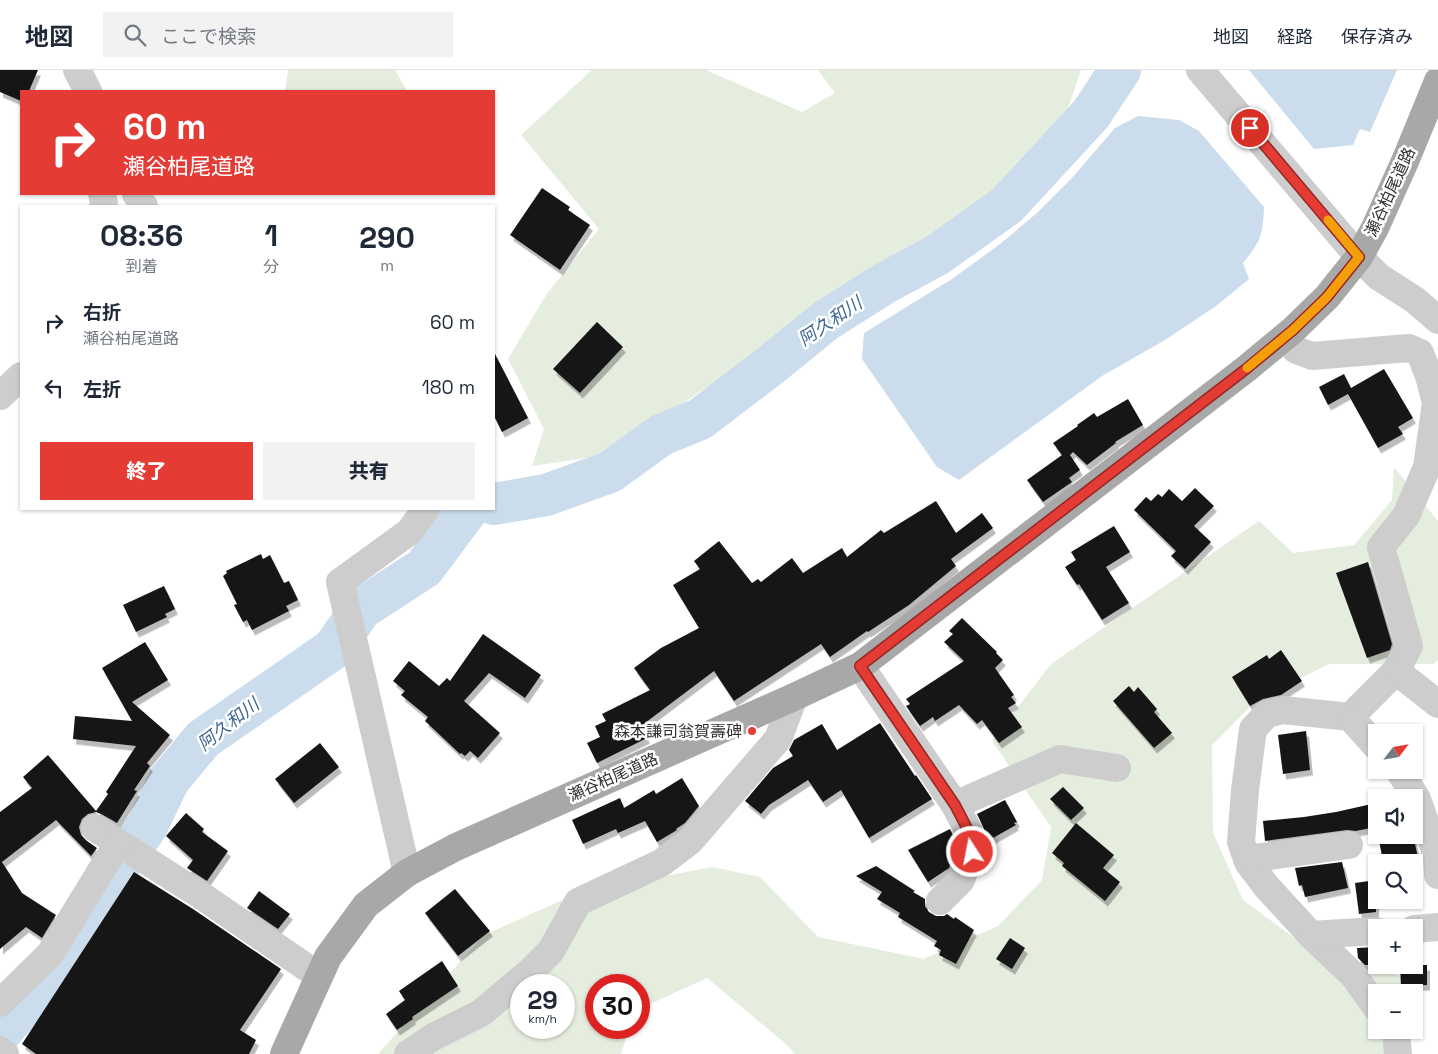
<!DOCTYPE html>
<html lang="ja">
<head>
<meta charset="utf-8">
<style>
	:root { --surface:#fff; --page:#f2f2f3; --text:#1f2937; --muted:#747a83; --line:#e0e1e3; --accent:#e53b35 }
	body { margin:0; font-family:"Space Grotesk","Noto Sans JP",sans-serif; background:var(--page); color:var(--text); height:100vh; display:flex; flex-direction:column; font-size:19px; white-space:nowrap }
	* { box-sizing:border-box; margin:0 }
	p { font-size:16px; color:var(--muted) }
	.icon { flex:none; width:28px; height:28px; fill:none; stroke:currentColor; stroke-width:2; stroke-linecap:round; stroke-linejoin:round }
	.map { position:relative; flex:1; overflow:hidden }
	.sheet { position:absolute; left:20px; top:135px; width:475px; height:305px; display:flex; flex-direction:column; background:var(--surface); border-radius:0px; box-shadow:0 1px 4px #0004 }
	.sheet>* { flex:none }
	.guide { position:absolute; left:20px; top:20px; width:475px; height:105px; border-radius:0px; box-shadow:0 1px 4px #0004; background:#e53b35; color:#fff; overflow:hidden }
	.needle { width:32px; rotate:59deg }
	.tools { position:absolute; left:1368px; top:654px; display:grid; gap:10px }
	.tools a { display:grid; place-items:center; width:55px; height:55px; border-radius:0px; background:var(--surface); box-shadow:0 1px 4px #0004; font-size:25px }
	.speed { position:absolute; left:510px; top:904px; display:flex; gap:10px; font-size:25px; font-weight:700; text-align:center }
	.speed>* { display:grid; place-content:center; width:65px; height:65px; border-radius:50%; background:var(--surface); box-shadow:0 1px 4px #0004; line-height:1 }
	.speed small { font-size:12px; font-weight:400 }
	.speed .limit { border:8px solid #d22; background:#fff; color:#111 }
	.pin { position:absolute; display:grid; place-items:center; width:42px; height:42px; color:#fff; margin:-21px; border:2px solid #fff; border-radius:50%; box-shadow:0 1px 5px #0007 }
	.me { position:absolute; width:55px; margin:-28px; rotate:349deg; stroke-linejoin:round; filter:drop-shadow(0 0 4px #0008) }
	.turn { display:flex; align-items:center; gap:18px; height:105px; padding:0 20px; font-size:22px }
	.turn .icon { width:65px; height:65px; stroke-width:2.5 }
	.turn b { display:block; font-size:35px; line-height:42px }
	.eta { display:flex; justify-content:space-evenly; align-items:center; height:85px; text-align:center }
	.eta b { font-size:30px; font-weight:800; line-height:35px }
	.button { display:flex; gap:10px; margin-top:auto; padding:10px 20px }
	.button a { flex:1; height:58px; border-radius:0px; background:var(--accent); color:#fff; font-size:20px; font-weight:800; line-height:58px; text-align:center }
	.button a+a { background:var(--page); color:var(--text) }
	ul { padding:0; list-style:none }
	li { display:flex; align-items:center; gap:15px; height:65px; padding:0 20px }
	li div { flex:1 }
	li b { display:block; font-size:19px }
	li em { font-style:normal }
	header { display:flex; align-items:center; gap:30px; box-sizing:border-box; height:70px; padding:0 25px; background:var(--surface); border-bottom:1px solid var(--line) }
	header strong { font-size:24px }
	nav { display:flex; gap:28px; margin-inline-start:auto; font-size:18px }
	.search { width:350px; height:45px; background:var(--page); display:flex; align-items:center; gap:12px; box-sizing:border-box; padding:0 18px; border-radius:0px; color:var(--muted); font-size:19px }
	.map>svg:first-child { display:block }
</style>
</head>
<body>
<header>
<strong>地図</strong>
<div class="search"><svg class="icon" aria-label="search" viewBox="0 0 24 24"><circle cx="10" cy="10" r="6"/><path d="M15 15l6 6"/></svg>ここで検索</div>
<nav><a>地図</a><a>経路</a><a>保存済み</a></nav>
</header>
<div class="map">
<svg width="1438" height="984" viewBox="0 0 1438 984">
	<defs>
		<filter id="shadow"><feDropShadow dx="3" dy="5.5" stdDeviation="0" flood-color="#0004"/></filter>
	</defs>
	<rect width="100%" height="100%" fill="#fff"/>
	<g fill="#e5eddf" fill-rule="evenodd">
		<polygon points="288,0 395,0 407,21 285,21"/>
		<polygon points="592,0 706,0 802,42 835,23 818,0 1081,0 1068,38 1005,113 867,209 751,287 607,385 532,396 544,359 508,289 546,225 599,159 521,65"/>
		<path d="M1394 397 1438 451V590L1433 594H1329L1258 629 1212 675 1213 763 1243 830 1315 883 1412 909V922H1376V960H1409L1408 982 1405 984H795L787 975 707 908 639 939V915H596V958H629L621 984H378L484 865 578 823 712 797 760 807 818 867 924 889 998 856 1042 810 1051 757 992 671 1051 594 1259 451 1293 483 1354 475 1392 430ZM521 915H564V958H521Z"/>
	</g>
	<g fill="#cbdced">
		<polygon points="1249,0 1397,0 1370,62 1360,59 1353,75 1314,79"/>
		<path d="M1138 46 1179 50 1199 61 1264 137C1263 165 1261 171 1243 193L1249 209 1216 236 1165 270 1102 306 959 410 937 397 862 289 864 263 952 209 1000 174 1037 143 1071 109 1115 58Z"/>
	</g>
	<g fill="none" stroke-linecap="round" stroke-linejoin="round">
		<g stroke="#cbdced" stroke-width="42">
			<polyline points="494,434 546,425 610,402 661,365 700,349 771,295 825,251 885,213 937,185 1007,135 1091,44 1120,0"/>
			<polyline points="0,963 47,908 104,818 147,756 169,710 203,669 333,579 361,539 424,498 468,439"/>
		</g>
	</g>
	<g fill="#171717" filter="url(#shadow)">
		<polygon points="0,0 38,0 29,21 21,21 21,31 0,22"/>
		<polygon points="542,118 570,137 568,140 590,155 560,200 510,165"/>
		<polygon points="597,252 623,277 580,323 553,299"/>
		<polygon points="494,282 528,348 502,362 494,346"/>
		<polygon points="1384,299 1413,348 1398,357 1403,364 1378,378 1348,324 1328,335 1319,317 1344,304 1351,318"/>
		<polygon points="1128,329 1143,355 1115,372 1116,373 1087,395 1073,382 1070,385 1080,400 1069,408 1072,412 1043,432 1027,410 1062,385 1053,373 1078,356 1077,355 1094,343 1097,347"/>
		<polygon points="1195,418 1214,436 1194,456 1211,472 1185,499 1171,486 1176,481 1134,440 1146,427 1151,431 1158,424 1162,427 1169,419 1182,431"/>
		<polygon points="936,431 956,463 982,443 993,458 951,489 956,496 909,535 868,562 867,561 830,587 821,574 734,631 714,601 641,656 647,668 597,693 587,673 600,667 595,656 606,651 602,644 650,620 634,598 661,578 699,558 673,515 700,499 694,491 719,471 752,513 758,509 761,512 792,488 803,503 842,478 847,487 881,460 884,463"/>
		<polygon points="1114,456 1130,482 1106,497 1129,533 1102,550 1079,514 1077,515 1065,497 1076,490 1071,482"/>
		<polygon points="261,484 263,489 270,485 284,513 289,511 298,530 286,536 289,541 252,560 247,550 243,552 234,535 237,534 223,506 227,503 226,501"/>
		<polygon points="1368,492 1392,574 1390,580 1367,588 1336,503"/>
		<polygon points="164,516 175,539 165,544 167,547 136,562 123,535"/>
		<polygon points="962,548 997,582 996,583 1003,590 995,598 1014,625 1011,627 1016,633 1008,638 1022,657 999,673 982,650 977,654 959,635 935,651 933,647 920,656 906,636 910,634 906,629 964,591 944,572 953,564 949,561"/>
		<polygon points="483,564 541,605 525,628 489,603 464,631 500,663 478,688 470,681 465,686 461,683 460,684 425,651 428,647 401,625 405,621 393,611 409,591 439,616 447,608 450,611"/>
		<polygon points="145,572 168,610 132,632 170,665 147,693 150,696 134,720 137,721 117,753 103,745 96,742 88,744 82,749 79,757 81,765 87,771 97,778 91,786 56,750 2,792 22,823 56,845 42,868 26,857 0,879 0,742 32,718 23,707 48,685 96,741 108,724 106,722 136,676 73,669 75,646 132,651 102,598"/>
		<polygon points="1281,580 1302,611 1281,625 1263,629 1250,636 1232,607 1267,585 1269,589"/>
		<polygon points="1129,616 1134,622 1138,617 1157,639 1154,642 1172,663 1154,678 1113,631"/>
		<polygon points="880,653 915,706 916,705 932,729 869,768 841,720 823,732 808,710 769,735 761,744 745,731 773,698 793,686 789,680 794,670 822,654 837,680"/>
		<polygon points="1306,661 1310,700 1283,704 1278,665"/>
		<polygon points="320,673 339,697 294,733 275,709"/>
		<polygon points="682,708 699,736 685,753 676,759 677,760 657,772 645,751 618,763 616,759 583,774 572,750 620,728 624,738 654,720 656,724"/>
		<polygon points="1063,717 1084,738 1071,750 1050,729"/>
		<polygon points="1005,730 1017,752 1014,753 1016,755 986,772 984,759 977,744"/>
		<polygon points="1376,733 1376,757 1356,761 1347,760 1265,771 1263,751 1304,747 1336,742"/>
		<polygon points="186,743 204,759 202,762 228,781 207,811 187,798 193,790 166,766"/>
		<polygon points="1076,753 1114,785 1103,798 1120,812 1105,831 1062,796 1064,793 1052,783"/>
		<polygon points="950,759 954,767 956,780 949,798 928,812 908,780"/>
		<polygon points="1406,765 1413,765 1419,792 1383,792 1379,770"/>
		<polygon points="1342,792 1348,818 1305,827 1302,815 1299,816 1295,798"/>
		<polygon points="876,796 915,821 913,822 925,829 925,836 929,842 936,846 944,846 947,844 954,849 955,847 974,860 956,894 939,885 941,880 934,876 937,871 898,847 900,843 877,829 882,822 856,806"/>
		<polygon points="134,802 193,839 281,899 240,960 256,970 249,984 36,984 22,974"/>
		<polygon points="1376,810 1376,842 1359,844 1355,813"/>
		<polygon points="455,819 490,861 458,886 425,843"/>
		<polygon points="259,821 290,844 278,859 247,838"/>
		<polygon points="1010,868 1025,878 1012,899 996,889"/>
		<polygon points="1376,877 1376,895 1365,895 1358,888 1357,878"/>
		<polygon points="442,891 458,916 412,947 413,949 397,960 386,944 405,930 399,921"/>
		<polygon points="1400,895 1427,895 1427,915 1401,916"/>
	</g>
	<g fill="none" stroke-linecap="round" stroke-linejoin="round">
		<g stroke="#cdcdcd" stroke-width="28">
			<polyline points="77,0 88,21"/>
			<polyline points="1200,0 1359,187 1379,207 1415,230 1438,250"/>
			<polyline points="102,124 104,133 103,136"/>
			<polyline points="136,124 144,136"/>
			<polyline points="1285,267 1296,280 1312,286 1409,278 1420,283 1429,306 1436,333 1427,397 1406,446 1381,477 1409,576 1396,601 1350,647 1283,640 1267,644 1253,659 1245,720 1241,772 1248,792 1266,816 1311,865 1354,906 1376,937"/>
			<polyline points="0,326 21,306"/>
			<polyline points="860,596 955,735 969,762 972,782 961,810 940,831"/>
			<polyline points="1396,601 1438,634"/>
			<polyline points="1350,647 1376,676"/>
			<polyline points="1399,700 1417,729 1437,786 1438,805"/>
			<polyline points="955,735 1060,689 1117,698"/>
			<polyline points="95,758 202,826 319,906"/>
			<polyline points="1247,789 1349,775"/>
			<polyline points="407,803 340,512 409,462 426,439"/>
			<polyline points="1414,859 1438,857"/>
			<polyline points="1311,865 1376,861"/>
			<polyline points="0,933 50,884 118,773"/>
			<polyline points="1394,960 1396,963 1398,984"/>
			<polyline points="0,980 5,984"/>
			<polyline points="408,984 433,967 481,943 532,900 551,881 578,832 661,793 690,771 778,669 794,627"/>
		</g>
		<polyline stroke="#a8a8a8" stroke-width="28" points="284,984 328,887 366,835 407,803 456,777 794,627 860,596 1246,299 1293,260 1327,227 1359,187 1375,158 1406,89 1438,11"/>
	</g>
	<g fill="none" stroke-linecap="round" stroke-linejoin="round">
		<g stroke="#952622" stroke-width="12">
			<polyline id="route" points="972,782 969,762 955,735 860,596 1246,299 1293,260 1327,227 1359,187 1250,58"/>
		</g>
		<use href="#route" stroke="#e53b35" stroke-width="9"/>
		<polyline stroke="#f59e0b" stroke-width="9" points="1247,298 1293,260 1327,227 1359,187 1328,150"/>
	</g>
	<circle fill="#e53b35" stroke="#fff" stroke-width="2" cx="752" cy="661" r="5"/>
	<g text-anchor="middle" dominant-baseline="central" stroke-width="5" stroke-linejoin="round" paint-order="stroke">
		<g font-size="16" fill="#303030" stroke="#fff">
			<text transform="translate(1390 122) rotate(-65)">瀬谷柏尾道路</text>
			<text transform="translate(613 707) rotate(-24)">瀬谷柏尾道路</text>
		</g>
		<g font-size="16" fill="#303030" stroke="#fff" text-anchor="end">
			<text x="742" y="661">森本謙司翁賀壽碑</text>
		</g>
		<g font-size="18" font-style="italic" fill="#3e6893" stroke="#fff">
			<text transform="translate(830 251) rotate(-34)">阿久和川</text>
			<text transform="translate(228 654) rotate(-38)">阿久和川</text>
		</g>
	</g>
</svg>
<div class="tools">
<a><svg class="needle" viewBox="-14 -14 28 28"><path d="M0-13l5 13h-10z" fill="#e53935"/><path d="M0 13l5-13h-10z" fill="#747a83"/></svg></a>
<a><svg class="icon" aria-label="sound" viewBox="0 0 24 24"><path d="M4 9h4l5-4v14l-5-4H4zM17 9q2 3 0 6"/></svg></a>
<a><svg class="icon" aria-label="search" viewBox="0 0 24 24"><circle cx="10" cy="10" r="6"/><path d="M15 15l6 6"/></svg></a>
<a>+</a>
<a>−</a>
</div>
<div class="speed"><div>29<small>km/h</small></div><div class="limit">30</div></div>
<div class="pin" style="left:1250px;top:58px;background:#d93025"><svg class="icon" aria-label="arrive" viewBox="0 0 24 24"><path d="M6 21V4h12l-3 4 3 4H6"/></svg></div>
<svg class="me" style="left:972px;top:782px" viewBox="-20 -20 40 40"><circle r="17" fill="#e53b35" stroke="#fff" stroke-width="3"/><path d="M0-11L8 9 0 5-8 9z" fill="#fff"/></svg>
<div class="guide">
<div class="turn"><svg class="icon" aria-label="right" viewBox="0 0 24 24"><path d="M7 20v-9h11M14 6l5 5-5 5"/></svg><div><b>60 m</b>瀬谷柏尾道路</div></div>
</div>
<section class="sheet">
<div class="eta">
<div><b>08:36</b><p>到着</p></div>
<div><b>1</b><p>分</p></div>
<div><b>290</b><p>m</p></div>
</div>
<ul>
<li><svg class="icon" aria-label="right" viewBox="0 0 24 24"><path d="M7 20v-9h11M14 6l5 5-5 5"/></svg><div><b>右折</b><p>瀬谷柏尾道路</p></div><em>60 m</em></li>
<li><svg class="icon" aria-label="left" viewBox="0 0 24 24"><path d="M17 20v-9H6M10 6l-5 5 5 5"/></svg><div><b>左折</b></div><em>180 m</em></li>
</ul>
<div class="button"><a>終了</a><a>共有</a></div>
</section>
</div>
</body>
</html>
